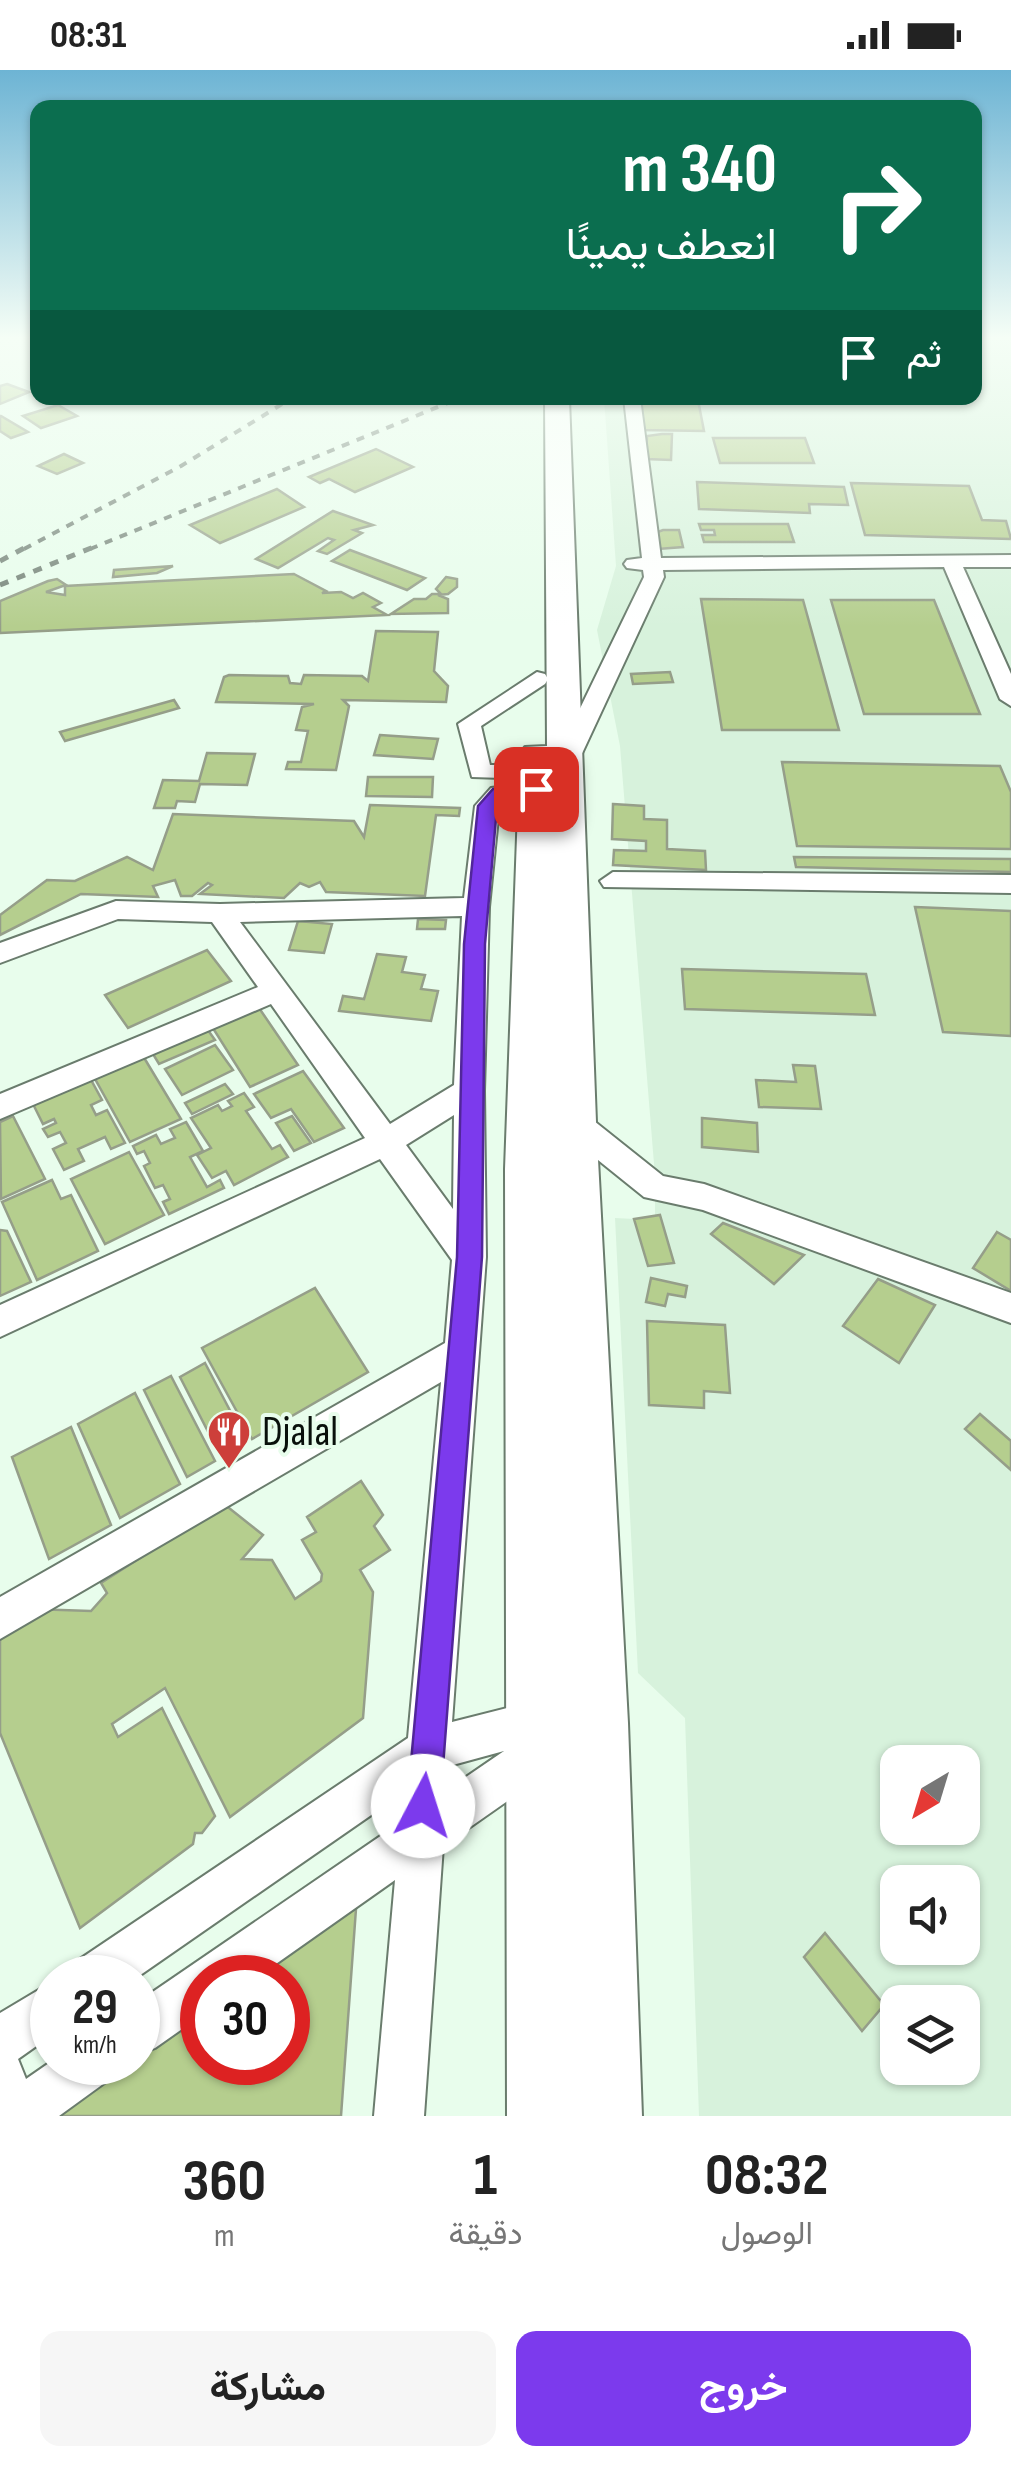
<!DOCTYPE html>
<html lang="ar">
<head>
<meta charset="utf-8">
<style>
	:root { --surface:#fff; --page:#f6f6f6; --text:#222; --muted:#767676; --accent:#7c3aed }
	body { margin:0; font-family:"Sofia Sans Condensed",Vazirmatn,sans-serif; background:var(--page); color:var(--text); direction:rtl; height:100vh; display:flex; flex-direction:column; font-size:38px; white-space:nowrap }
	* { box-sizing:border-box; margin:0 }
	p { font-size:32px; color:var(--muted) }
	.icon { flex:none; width:55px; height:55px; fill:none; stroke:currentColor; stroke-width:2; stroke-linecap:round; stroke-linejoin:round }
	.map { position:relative; height:2046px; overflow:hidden; direction:ltr }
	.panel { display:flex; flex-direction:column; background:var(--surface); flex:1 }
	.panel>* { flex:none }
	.hud { position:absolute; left:30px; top:30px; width:952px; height:305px; border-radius:20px; box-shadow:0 2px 8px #0004; direction:rtl; background:#0b6e4f; color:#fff; overflow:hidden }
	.needle { width:65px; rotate:218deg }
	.controls { position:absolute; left:880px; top:1675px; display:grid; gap:20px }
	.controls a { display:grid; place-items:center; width:100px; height:100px; border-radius:20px; background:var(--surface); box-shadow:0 2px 8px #0004; font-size:50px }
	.speed { position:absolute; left:30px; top:1885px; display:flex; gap:20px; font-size:50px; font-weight:700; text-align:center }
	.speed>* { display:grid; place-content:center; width:130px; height:130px; border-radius:50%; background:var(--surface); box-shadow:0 2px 8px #0004; line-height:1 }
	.speed small { font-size:25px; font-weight:400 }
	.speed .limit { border:15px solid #d22; background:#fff; color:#111 }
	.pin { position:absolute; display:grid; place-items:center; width:85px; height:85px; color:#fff; margin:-42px; border-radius:20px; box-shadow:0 5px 15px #0006 }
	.me { position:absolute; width:110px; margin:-55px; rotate:5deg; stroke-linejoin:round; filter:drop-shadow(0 0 8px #0008) }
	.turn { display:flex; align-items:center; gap:35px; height:210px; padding:0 40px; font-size:45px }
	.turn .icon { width:130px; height:130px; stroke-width:2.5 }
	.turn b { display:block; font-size:70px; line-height:85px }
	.then { display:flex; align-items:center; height:95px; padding:0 40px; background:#0003; gap:20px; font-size:38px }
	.eta { display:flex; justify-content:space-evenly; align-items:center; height:170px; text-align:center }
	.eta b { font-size:60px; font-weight:700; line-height:70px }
	.button { display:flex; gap:20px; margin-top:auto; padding:20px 40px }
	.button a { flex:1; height:115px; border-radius:20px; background:var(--accent); color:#fff; font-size:40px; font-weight:700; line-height:115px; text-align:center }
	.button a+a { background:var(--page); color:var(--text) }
	.status { display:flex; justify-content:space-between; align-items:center; height:70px; padding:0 50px; background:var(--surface); direction:ltr }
	.status svg { height:28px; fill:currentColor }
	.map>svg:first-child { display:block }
</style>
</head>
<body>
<div class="status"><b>08:31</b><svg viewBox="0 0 49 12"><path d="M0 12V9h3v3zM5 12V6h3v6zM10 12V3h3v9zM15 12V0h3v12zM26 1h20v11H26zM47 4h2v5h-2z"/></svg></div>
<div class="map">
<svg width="1011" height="2046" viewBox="0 0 1011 2046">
	<rect width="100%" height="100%" fill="#e8fdec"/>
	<path fill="#d7f2dc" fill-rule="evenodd" d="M975 270H1011V2046H699L685 1648 638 1603 615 1148 655 1150V1106L620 676 597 560 616 496 604 328H975ZM898 1692H962V1758H898ZM898 1812H962V1878H898ZM898 1932H962V1998H898Z"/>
	<g fill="#b5ce8e" stroke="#959e89" stroke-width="2.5">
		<polygon points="7,314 29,322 0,334 0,316"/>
		<polygon points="636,329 698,330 704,361 640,360"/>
		<polygon points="58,335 77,346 41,358 23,346"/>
		<polygon points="0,346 1,346 28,362 11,368 0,361"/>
		<polygon points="662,364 672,364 671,390 646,389 647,366"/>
		<polygon points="713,368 805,368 814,393 720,393"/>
		<polygon points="376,379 413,397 355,422 329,409 320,413 309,407"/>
		<polygon points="64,384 83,393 57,404 38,396"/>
		<polygon points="697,412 844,417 848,435 809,434 810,443 699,439"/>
		<polygon points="851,413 969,416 982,450 1006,451 1011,469 865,465"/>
		<polygon points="277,419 304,437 220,473 190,455"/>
		<polygon points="333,441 373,455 354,460 362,463 327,484 318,481 334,470 328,468 278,498 256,489"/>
		<polygon points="699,454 788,454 794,472 704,472 702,465 715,465 714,460 701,460"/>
		<polygon points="663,460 679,460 683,477 658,479 655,463"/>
		<polygon points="350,480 425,508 407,520 332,491"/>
		<polygon points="173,496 157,503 113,507 114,500"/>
		<polygon points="294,504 326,521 322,523 341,522 353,528 363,523 381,533 373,537 387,545 0,563 0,531 48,511 57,509 66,515 46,522 65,525 65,516"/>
		<polygon points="446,507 457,509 457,517 448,524 438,525 448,529 448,543 391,544 414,529 426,529 432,524 441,524 436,519"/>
		<polygon points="701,529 803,530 839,660 722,660"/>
		<polygon points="831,530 934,530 980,644 864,644"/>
		<polygon points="376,561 438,562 434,601 448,616 446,632 343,630 349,636 336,700 286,699 288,692 301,692 308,661 296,660 302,637 314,634 216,632 224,607 229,605 288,606 290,613 301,614 304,605 362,606 368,611"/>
		<polygon points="670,602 673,612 633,614 631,604"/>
		<polygon points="174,630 179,638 65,671 60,662"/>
		<polygon points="380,665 438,669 433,689 374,685"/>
		<polygon points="207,683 255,684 247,715 200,714 195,732 177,731 175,738 154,738 163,710 199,711"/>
		<polygon points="782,692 1000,696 1011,722 1011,779 797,776"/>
		<polygon points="368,707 433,707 432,727 366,726"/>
		<polygon points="613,734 644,736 644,749 667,750 667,779 705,781 706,800 613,795 614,780 646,781 646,771 612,769"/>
		<polygon points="370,735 460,738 459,746 436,745 425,826 326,822 320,812 309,817 300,813 284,828 200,824 212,815 208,813 192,826 181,826 175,810 153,816 158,827 81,824 0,865 0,845 47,810 75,811 127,787 153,800 173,744 354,751 364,767"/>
		<polygon points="794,787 1011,789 1011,802 796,797"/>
		<polygon points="915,837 1011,841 1011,966 943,962"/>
		<polygon points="418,849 446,850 445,859 417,859"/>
		<polygon points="298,851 332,854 324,883 289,880"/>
		<polygon points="207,880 231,911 128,958 105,925"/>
		<polygon points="377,884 406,887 402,902 425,905 421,919 438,921 431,951 339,941 343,926 364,929"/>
		<polygon points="682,899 866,904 875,945 685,939"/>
		<polygon points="257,935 298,995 250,1017 211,955"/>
		<polygon points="205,956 215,970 159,994 150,979"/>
		<polygon points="215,975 233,1000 182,1025 165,999"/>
		<polygon points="143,986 181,1049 130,1072 94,1007"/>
		<polygon points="793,995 815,996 821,1039 759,1037 756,1010 796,1012"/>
		<polygon points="303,1001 344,1058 314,1072 291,1039 271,1048 254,1024"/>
		<polygon points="90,1008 102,1030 91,1035 96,1045 107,1040 125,1073 111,1079 105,1067 78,1079 84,1091 64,1100 53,1079 66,1073 60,1062 48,1067 43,1059 56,1053 54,1049 43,1054 32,1032"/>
		<polygon points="225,1014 233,1024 192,1044 185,1033"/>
		<polygon points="244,1023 254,1037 246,1041 272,1079 280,1075 288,1087 234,1115 226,1101 212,1108 197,1085 211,1078 191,1048 218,1035 222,1041 232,1036 228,1031"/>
		<polygon points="13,1046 45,1109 1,1129 0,1052"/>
		<polygon points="292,1046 311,1073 294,1081 276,1053"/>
		<polygon points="702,1048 757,1053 758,1082 702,1077"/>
		<polygon points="186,1052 203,1081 190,1087 207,1117 220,1110 224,1118 169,1144 163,1132 170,1129 163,1115 155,1118 144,1096 150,1093 144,1081 137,1084 133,1076 156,1065 161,1074 175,1068 170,1059"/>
		<polygon points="129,1082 164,1145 105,1174 71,1109"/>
		<polygon points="52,1110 61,1129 71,1125 98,1181 37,1210 2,1132"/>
		<polygon points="660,1145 674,1193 648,1196 634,1149"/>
		<polygon points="723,1153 804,1185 774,1214 711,1164"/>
		<polygon points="0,1160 7,1161 31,1212 0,1226"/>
		<polygon points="997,1162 1011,1170 1011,1221 973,1198"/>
		<polygon points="651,1208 687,1216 685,1227 668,1224 665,1236 646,1232"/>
		<polygon points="878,1209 935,1235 899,1293 843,1256"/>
		<polygon points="315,1218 368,1302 252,1369 202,1278"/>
		<polygon points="647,1251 725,1255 730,1323 704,1321 704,1338 649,1335"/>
		<polygon points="205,1293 245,1369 219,1383 180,1307"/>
		<polygon points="171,1306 215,1391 187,1407 144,1320"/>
		<polygon points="135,1323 180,1414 120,1448 78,1354"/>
		<polygon points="980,1344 1011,1371 1011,1400 965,1359"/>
		<polygon points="71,1357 111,1455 49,1489 12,1387"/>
		<polygon points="361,1411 383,1445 374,1456 390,1480 360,1500 373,1522 363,1648 230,1747 165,1618 112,1654 118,1667 162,1638 215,1746 202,1763 195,1763 193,1774 80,1858 0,1663 0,1560 32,1539 91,1541 107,1523 101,1513 224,1434 263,1465 242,1489 272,1490 295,1529 321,1511 322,1504 302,1470 316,1462 307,1447"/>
		<polygon points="357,1825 341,2046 43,2046 116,1992 138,1992 138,1976 202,1928 202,1992 288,1992 288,1908 231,1908"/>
		<polygon points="825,1863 884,1935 862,1961 804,1887"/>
	</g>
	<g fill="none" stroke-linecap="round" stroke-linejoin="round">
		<g stroke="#6a7c6d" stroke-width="4">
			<g id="minor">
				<polygon points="624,328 640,328 661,488 1011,485 1011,497 963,497 1011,604 1011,636 1000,629 944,497 663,500 664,507 578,692 574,697 558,697 554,692 644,507 643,500 627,498 624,494 627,490 642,488"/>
				<polygon points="537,602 545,604 548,609 545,614 481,656 490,695 537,695 549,702 537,709 472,707 458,654"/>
				<path d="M537 712 549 719 545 724 507 730 499 738 489 837 484 1021 486 1187 452 1652 543 1629 558 1635 564 1650 555 1666 563 1682 556 1697 443 1776 424 2046H374L395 1810 256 1908H202V1945L155 1978 138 1985V1932L401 1752 403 1723 136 1908H70L77 1891 408 1668 441 1312 0 1569V1527L445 1273 452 1190 380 1089 0 1267V1235L365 1068 271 934 0 1049V1024L258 917 212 852 118 849 0 893V873L116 831 220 834 464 828 475 736 491 718ZM462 846 454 1015 390 1054 240 852ZM454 1045 453 1139 406 1075ZM504 1681 447 1720 449 1696Z"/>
				<polygon points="613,802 1011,805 1011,823 604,817 600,811"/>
				<polygon points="573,1040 584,1043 663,1106 704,1114 1011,1223 1011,1253 703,1140 644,1127 562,1061 558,1052 562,1043"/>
				<polygon points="52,1912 52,1965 18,1989 26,2009 52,1991 117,1992 110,2009 59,2046 0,2046 0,1943"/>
			</g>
		</g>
		<g stroke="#6a7c6d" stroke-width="4">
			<polygon id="highway" points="545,328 569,328 596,1052 628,1653 642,2046 507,2046 505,1099 520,684 525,677 547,676"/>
		</g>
		<use href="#minor" fill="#fff" fill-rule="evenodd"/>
		<use href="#highway" fill="#fff" fill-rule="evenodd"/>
		<g stroke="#758378" stroke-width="4" stroke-dasharray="8 8" stroke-linecap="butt">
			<polyline points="24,479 181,396 292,328"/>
			<polyline points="90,479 460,328"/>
		</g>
		<g stroke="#758378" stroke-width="5" stroke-dasharray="9 9" stroke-linecap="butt">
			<polyline points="0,491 28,476"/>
			<polyline points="0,515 96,476"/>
		</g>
	</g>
	<linearGradient id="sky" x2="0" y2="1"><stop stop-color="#6db4d4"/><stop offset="0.48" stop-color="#f5fef6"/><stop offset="1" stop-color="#f5fef6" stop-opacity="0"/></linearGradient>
	<rect width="1011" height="557" fill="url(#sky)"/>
	<polygon fill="#7c3aed" stroke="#51269a" stroke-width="2.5" points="536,713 543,715 543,723 505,728 497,737 485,874 482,1187 440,1736 435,1748 423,1752 411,1748 407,1736 457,1187 464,874 478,736 493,719"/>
	<defs>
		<g id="restaurant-pin" transform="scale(2.25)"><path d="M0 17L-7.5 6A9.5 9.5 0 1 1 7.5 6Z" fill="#cd3f3a" stroke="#e8fdec"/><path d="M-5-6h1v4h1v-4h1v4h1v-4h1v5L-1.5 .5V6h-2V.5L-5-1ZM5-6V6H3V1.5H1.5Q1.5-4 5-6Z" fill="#fff"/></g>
	</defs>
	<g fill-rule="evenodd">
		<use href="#restaurant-pin" x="229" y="1362"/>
	</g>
	<g text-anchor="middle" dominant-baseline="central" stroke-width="8" stroke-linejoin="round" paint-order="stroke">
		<g font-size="42" fill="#09100b" stroke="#e8fdec" text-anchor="start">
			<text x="262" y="1362">Djalal</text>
		</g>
	</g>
</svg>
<div class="controls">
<a><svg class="needle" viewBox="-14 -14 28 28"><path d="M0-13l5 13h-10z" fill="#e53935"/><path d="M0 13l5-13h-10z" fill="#767676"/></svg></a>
<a><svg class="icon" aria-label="sound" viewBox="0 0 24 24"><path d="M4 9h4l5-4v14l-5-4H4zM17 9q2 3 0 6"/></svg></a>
<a><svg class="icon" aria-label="layers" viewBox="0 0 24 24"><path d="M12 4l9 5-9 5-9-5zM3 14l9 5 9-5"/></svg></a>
</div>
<div class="speed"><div>29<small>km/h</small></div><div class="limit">30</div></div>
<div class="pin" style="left:536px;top:719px;background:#d93025"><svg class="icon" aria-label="arrive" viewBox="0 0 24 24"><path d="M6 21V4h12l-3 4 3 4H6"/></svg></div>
<svg class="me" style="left:423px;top:1736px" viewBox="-20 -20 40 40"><circle r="19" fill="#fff"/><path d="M0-13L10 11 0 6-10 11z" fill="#7c3aed"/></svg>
<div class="hud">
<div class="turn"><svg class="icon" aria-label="right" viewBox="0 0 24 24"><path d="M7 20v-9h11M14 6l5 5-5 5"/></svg><div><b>340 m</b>انعطف يمينًا</div></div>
<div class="then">ثم<svg class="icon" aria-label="arrive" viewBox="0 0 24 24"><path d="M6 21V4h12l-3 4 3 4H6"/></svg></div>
</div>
</div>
<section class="panel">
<div class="eta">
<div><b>08:32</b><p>الوصول</p></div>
<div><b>1</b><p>دقيقة</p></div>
<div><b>360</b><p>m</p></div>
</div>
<div class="button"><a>خروج</a><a>مشاركة</a></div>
</section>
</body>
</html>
